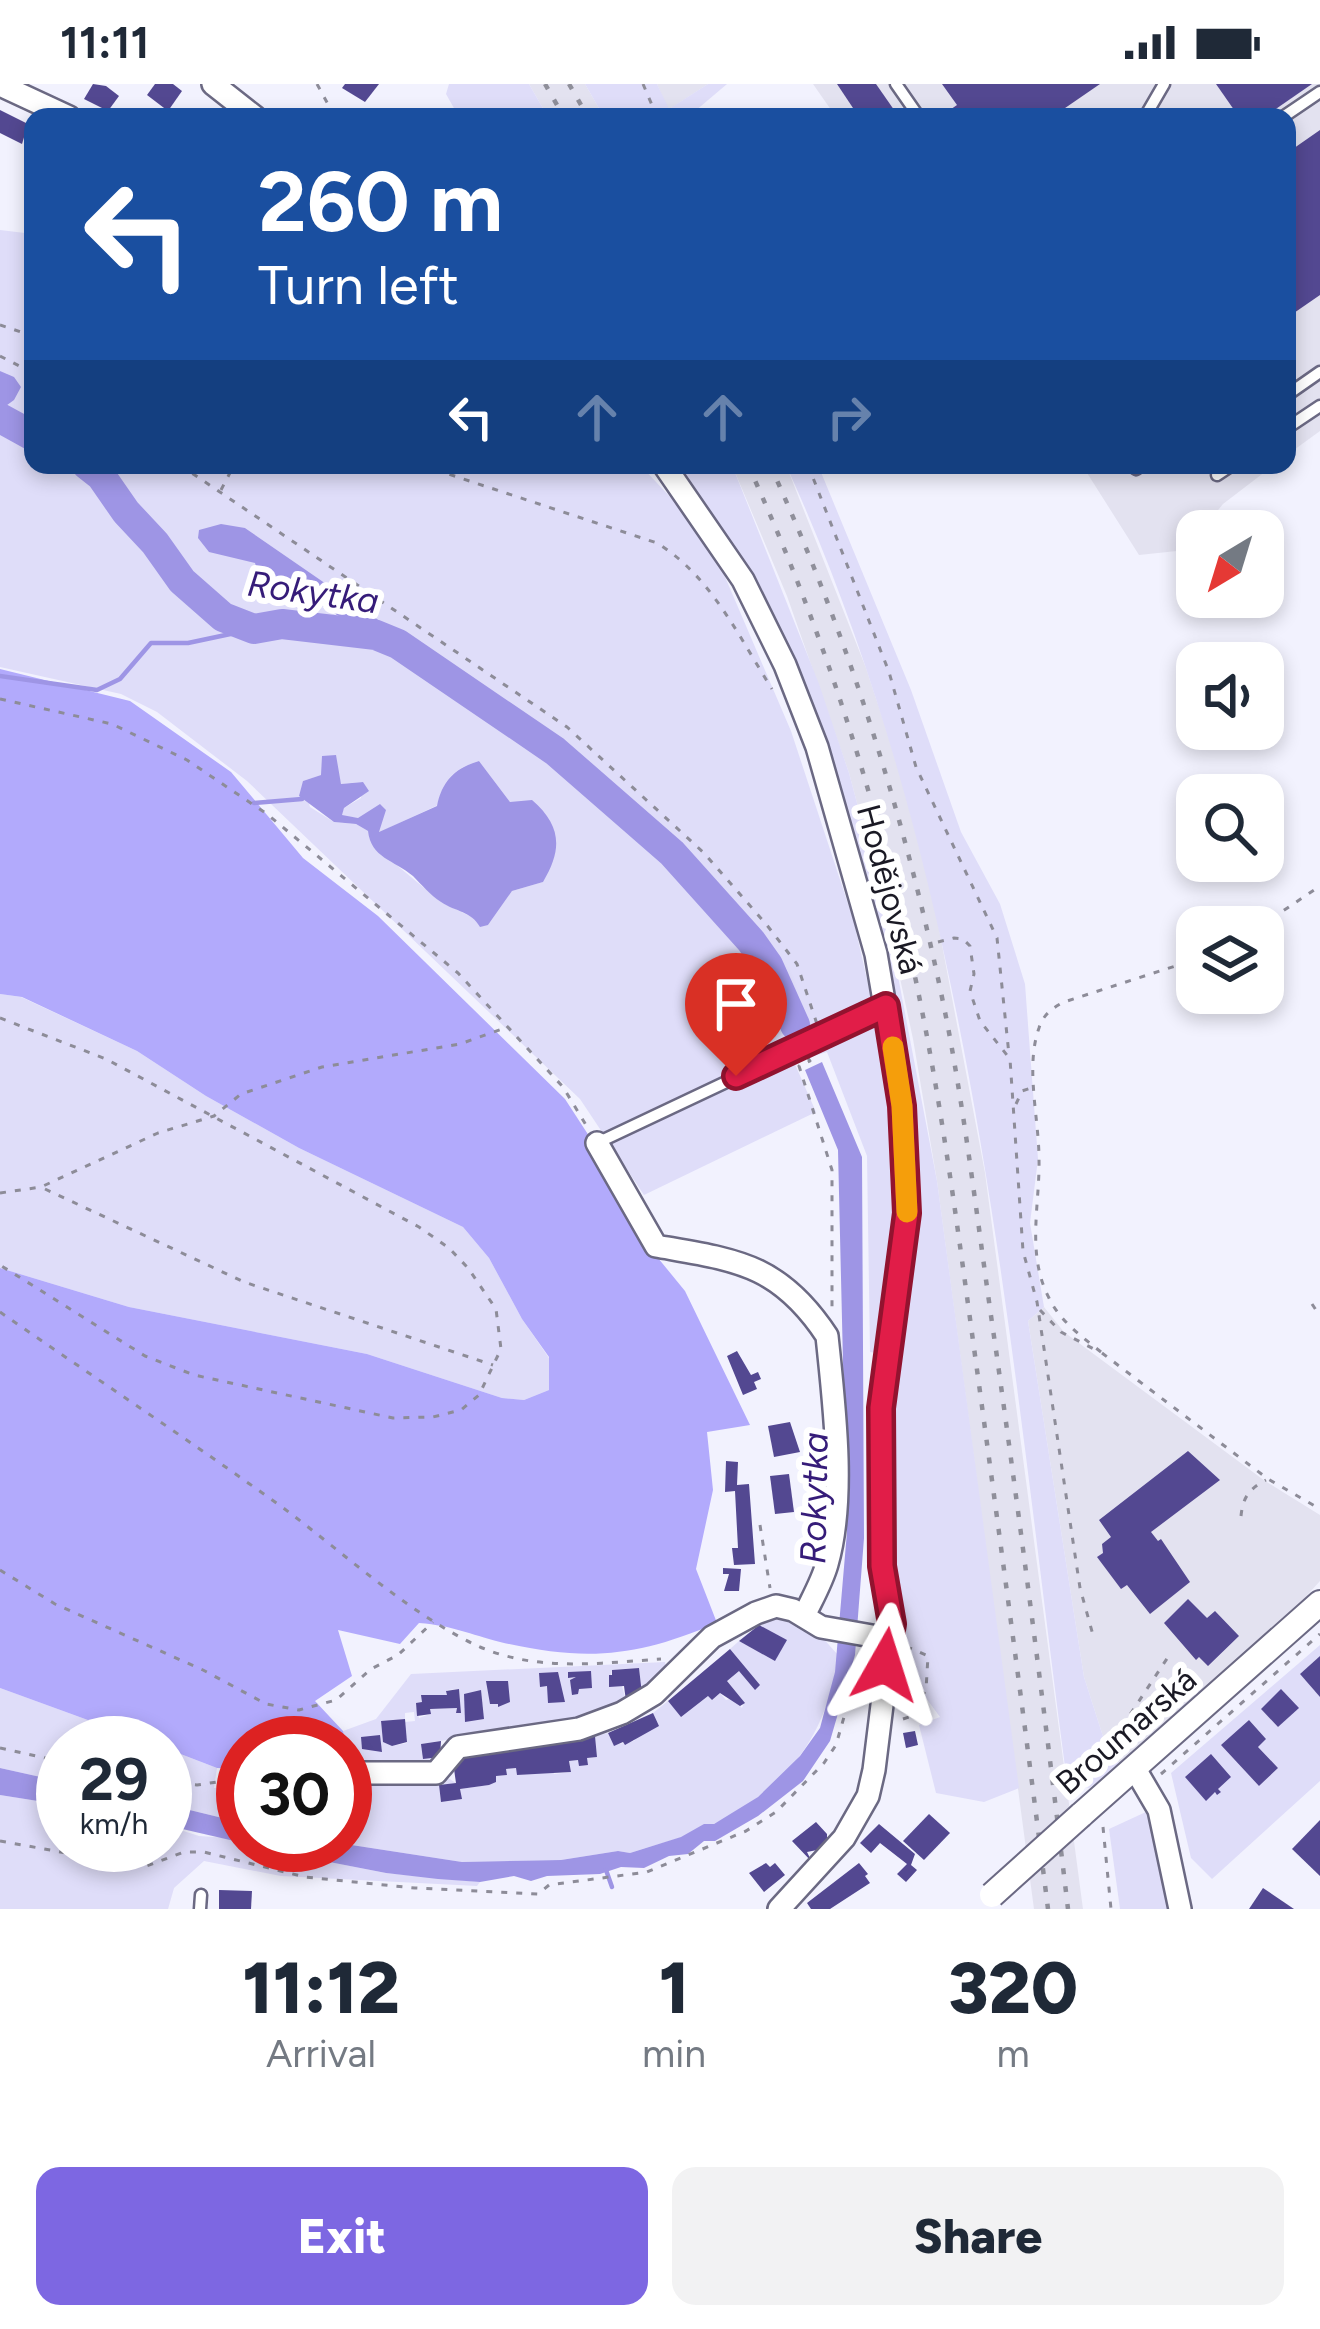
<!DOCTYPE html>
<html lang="en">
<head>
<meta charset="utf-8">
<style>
	:root { --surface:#fff; --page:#f2f2f3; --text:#1f2937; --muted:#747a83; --accent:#7d67e2 }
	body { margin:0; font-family:Figtree,sans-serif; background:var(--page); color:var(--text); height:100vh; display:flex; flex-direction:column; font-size:45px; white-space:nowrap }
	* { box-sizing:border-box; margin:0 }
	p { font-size:39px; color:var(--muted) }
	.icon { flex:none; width:66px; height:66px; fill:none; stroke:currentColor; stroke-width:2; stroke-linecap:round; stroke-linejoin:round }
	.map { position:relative; height:1825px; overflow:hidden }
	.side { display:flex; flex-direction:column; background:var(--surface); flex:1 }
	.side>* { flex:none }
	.banner { position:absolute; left:24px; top:24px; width:1272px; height:366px; border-radius:24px; box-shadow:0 6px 18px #0003; background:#1a4fa0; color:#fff; overflow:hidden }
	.needle { width:78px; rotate:218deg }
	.tools { position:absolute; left:1176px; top:426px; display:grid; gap:24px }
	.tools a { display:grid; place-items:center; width:108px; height:108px; border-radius:24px; background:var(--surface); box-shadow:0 6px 18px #0003; font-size:60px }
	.speed { position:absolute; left:36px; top:1632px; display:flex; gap:24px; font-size:60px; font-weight:700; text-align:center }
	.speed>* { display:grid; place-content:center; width:156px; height:156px; border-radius:50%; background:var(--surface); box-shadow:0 6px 18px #0003; line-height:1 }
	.speed small { font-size:30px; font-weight:400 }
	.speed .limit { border:18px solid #d22; background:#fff; color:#111 }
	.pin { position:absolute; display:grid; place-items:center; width:102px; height:102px; color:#fff; margin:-123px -51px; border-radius:50% 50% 50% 0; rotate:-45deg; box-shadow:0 0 12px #0007 }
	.pin .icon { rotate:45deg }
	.me { position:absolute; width:132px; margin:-66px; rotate:6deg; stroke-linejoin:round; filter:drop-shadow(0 0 9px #0008) }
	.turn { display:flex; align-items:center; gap:42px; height:252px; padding:0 36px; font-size:54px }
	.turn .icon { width:156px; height:156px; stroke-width:2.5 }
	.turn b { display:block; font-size:84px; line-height:102px }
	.lanes { display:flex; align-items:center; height:114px; padding:0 36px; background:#0003; justify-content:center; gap:60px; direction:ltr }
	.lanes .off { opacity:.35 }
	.eta { display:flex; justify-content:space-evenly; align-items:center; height:204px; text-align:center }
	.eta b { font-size:72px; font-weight:800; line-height:84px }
	.primary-button { display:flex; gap:24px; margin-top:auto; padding:24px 36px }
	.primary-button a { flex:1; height:138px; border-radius:24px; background:var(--accent); color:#fff; font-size:48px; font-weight:800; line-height:138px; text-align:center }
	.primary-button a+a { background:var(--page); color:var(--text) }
	.status { display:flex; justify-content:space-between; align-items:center; height:84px; padding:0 60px; background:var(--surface); direction:ltr }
	.status svg { height:33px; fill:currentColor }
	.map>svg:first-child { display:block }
</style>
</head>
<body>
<div class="status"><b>11:11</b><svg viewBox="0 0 49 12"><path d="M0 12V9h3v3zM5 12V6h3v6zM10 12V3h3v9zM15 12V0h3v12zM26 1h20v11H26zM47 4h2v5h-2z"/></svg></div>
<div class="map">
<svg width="1320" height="1825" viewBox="0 0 1320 1825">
	<rect width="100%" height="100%" fill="#f2f2fe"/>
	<g fill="#e3e2f0">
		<polygon points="529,0 585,0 604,33 548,33"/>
		<polygon points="657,0 708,0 668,26"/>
		<polygon points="813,0 1320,0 1320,347 1287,371 1287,33 836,33"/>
		<polygon points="732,381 786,381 866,584 896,675 933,813 985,1089 1083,1825 1034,1825 937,1097 913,955 885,824 849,689 787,512"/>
		<polygon points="1082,381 1274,381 1223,420 1205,442 1177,467 1139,471"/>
		<polygon points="1044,1223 1064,1248 1265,1397 1320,1431 1320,1497 1272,1550 1121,1682 1107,1665 1084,1593 1028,1237"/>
	</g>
	<g fill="#dfddf9" fill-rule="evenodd">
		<polygon points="449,0 529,0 548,33 459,33 446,10"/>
		<polygon points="585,0 657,0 669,25 708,0 727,0 688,33 604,33"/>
		<path d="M0 146 33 150V381H640L708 453 791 647 854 838 886 980 898 1127 883 1270 870 1268 867 1072 827 968 794 978 816 1028 644 1111 580 1015 247 697 157 628 121 610 0 583V335L5 338 8 292 0 287ZM245 444 409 557 411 573 359 553 352 541 266 489 259 494ZM479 677 510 718 543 798 512 807 488 841 441 818 399 783 368 747 356 740 334 738 310 723 303 697 337 686 341 700 362 698 361 714 344 724 341 732 358 734 378 749 438 721C442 696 455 684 479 677Z"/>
		<polygon points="674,381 732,381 819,600 849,689 885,824 937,1097 1019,1704 984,1718 936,1709 919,1641 940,1633 912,1595 900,1617 885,1611 895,1545 890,1313 917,1127 825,665"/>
		<path d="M786 381H818L911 606 961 748 1000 820 1025 900 1038 1075 1030 1139 1044 1223 1028 1237 1084 1593 1107 1665 1121 1682 1089 1704 1067 1698C1008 1254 975 794 786 381Z"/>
		<polygon points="0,910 21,913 137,967 206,1012 299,1064 463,1143 489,1174 522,1235 549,1274 549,1306 524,1316 502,1314 367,1270 129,1223 0,1184"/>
		<path d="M773 1528 821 1552 838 1571C827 1654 786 1705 710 1742 685 1754 656 1760 630 1769L618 1767 561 1776 462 1778 345 1760V1694H448L456 1699 439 1702 441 1717 461 1715 460 1705 488 1701 496 1692 507 1691 506 1685 516 1684 518 1691 553 1686 554 1690 571 1688 569 1677 578 1676 587 1681V1674L597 1673 595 1652 608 1649 614 1661 634 1657 653 1629 668 1617 681 1632 708 1612 712 1616 720 1609 726 1616 733 1614 742 1624 744 1618 727 1597 730 1565 739 1557 775 1576 786 1556 759 1541Z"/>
		<path d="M1320 1561V1572L1300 1590 1320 1613V1697L1212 1795 1191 1774 1171 1689ZM1281 1606 1298 1624 1278 1643 1261 1625ZM1249 1636 1266 1655 1258 1663 1278 1684 1259 1702 1222 1661Z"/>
		<path d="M665 1578 666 1585 642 1610 639 1584 612 1586 609 1602H622L626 1617 580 1635 421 1660 440 1673 438 1680 352 1685 343 1647 376 1635 411 1590ZM459 1605 461 1629H456L457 1624 430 1625V1630L419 1634 416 1620 423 1618 422 1611H447V1606ZM414 1628 415 1637 405 1638 407 1659 392 1662 383 1657 381 1638 405 1635V1629Z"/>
		<polygon points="0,1604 151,1659 63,1659 63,1698 0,1684"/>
		<polygon points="165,1664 217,1684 214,1704 243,1701 243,1739 165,1720"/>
		<polygon points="0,1711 63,1721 63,1761 165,1761 165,1741 199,1752 229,1754 272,1768 305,1769 319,1776 386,1789 480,1798 477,1802 281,1792 204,1777 174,1804 168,1825 0,1825"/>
		<polygon points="1148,1727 1171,1825 1120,1825 1109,1745"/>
	</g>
	<path fill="#b2aafc" d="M0 585 130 617 231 688 303 774 378 832 565 1015 617 1095 649 1163 685 1207 750 1341 707 1348 713 1406 696 1485 717 1539C636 1573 587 1578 500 1558 469 1550 454 1542 419 1539L400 1560 338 1546 352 1592 315 1617 343 1647 352 1685 345 1686V1659H243V1685L217 1684 165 1664V1659H151L0 1604V1184L129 1223 367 1270 502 1314 524 1316 549 1306V1273L522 1235 489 1174 463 1143 299 1064 206 1012 137 967 22 913 0 910Z"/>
	<g fill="#9e95e5">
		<polygon points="0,287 14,293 21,303 14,316 3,324 7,339 0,335"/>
		<polygon points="221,440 245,444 409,557 412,574 359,553 352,540 267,489 259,495 255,479 209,468 198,454 199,446"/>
		<path d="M336 671 341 700 363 698 369 707 344 724 342 731 358 734 380 720 386 726 379 748 437 722C442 697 455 684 479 677L510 718 532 716C561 741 563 765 543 798L512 807 488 841 480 843C471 827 456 828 441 818 430 811 422 801 413 792 394 776 371 774 368 747L356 740 334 738 299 712 303 697 321 691 322 672Z"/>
		<polygon points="822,978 862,1073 864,1454 855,1571 830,1657 803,1697 758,1732 715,1757 704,1757 688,1770 669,1772 644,1784 621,1783 600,1790 547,1792 531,1797 514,1792 480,1798 438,1795 386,1789 319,1776 305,1769 281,1770 249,1761 345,1760 462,1778 561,1776 618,1767 630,1769 681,1753 704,1740 714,1740 758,1713 800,1672 820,1644 835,1588 847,1448 838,1066 805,986"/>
		<polygon points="0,1684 63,1698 63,1721 0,1711"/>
		<polygon points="165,1720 243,1739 243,1759 165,1741"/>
	</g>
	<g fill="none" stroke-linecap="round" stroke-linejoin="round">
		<g stroke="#9e95e5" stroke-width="4.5">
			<polyline points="0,592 97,606 120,595 151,559 188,559 254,545"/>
			<polyline points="254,719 302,715"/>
			<polyline points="606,1786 612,1803"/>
		</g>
		<g stroke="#9e95e5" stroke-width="30">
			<polyline points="0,334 33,352"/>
			<polyline points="87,381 101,392 126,428 155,459 182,497 223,533 254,545 282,540 376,551 398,560 555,667 672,769 751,857 768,881 795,941"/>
		</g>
	</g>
	<g fill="#534891">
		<polygon points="93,0 106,2 119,12 108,27 84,15"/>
		<polygon points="155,0 173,0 182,7 168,27 147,11"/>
		<polygon points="345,0 379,0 365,18 342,4"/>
		<polygon points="837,0 876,0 899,33 859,33"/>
		<polygon points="942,0 1100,0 1052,33 946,33 944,30 957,21"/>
		<polygon points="1216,0 1312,0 1264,33 1239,33"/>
		<polygon points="0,26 28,40 22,60 0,49"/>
		<polygon points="1320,46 1320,211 1291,231 1287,226 1287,90 1294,85 1287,69"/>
		<polygon points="737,1267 751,1291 758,1288 761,1295 754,1298 757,1305 743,1311 727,1272"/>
		<polygon points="790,1338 800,1368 774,1373 768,1342"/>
		<polygon points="1188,1367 1220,1396 1151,1448 1158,1457 1161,1455 1190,1498 1150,1530 1127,1501 1121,1505 1097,1473 1103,1469 1102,1460 1111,1453 1099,1436"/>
		<polygon points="726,1377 738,1378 737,1401 749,1400 755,1480 734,1481 732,1464 738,1464 735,1407 725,1408"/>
		<polygon points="789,1390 794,1428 775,1430 770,1392"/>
		<polygon points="723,1484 741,1485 739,1507 724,1507 729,1490 723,1490"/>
		<polygon points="1188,1515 1207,1534 1215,1527 1239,1552 1208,1582 1199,1573 1196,1576 1164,1539"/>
		<polygon points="759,1541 787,1556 775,1577 739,1557"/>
		<polygon points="730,1565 760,1601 755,1606 739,1587 727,1597 745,1619 740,1622 720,1609 712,1616 708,1612 681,1633 668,1617"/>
		<polygon points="1320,1572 1320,1613 1300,1590"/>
		<polygon points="639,1584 642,1610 626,1617 624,1602 609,1603 609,1591 612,1591 612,1586"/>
		<polygon points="591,1587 592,1604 579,1605 578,1610 572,1611 570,1596 576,1593 568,1594 568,1588"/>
		<polygon points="558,1588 565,1618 548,1619 547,1602 540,1603 539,1589"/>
		<polygon points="486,1597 508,1597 510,1618 498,1623 498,1620 490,1620"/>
		<polygon points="459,1605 461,1629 456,1629 457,1624 430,1625 431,1630 417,1632 416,1619 422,1618 421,1611 447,1611 446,1607"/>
		<polygon points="1281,1605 1299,1624 1278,1643 1261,1625"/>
		<polygon points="481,1606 484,1635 465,1638 464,1610"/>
		<polygon points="653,1629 659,1642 625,1661 623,1658 614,1662 608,1649"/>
		<polygon points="405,1635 407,1658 392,1662 383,1658 381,1637"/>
		<polygon points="1249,1636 1266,1655 1258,1663 1278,1684 1259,1702 1221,1661"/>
		<polygon points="915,1647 918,1661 906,1664 903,1649"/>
		<polygon points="380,1651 382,1668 362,1665 361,1653"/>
		<polygon points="595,1652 597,1673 587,1674 588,1681 579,1682 578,1676 569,1677 571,1688 517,1691 516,1684 506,1685 507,1691 496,1692 496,1698 489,1701 460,1705 462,1715 441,1718 439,1701 456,1699 453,1678 459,1670"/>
		<polygon points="441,1657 440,1673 423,1675 421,1660"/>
		<polygon points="1211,1670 1231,1693 1218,1705 1221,1708 1217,1711 1215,1708 1206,1717 1185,1693"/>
		<polygon points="929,1730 950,1749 924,1776 903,1757"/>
		<polygon points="1320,1736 1320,1792 1292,1765"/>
		<polygon points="816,1738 827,1750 827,1758 817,1766 807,1768 812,1778 792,1757"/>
		<polygon points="879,1740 915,1770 911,1781 917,1786 906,1798 897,1790 907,1780 880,1759 871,1769 860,1759"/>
		<polygon points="766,1779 770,1783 775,1779 785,1791 764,1808 749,1789"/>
		<polygon points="859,1779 868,1790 865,1792 870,1799 830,1825 811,1825 807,1819"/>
		<polygon points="1263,1804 1294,1825 1249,1825"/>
		<polygon points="219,1806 252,1807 251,1825 219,1825"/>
	</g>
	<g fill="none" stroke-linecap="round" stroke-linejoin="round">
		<g stroke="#6b6983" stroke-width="15">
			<g id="service">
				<polyline points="896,0 919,33"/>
				<polyline points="1146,31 1164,0"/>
				<polyline points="1283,33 1320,8"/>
				<polyline points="1287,311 1320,288"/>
				<polyline points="1287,344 1320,322"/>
				<polyline points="1131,381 1136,385 1142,381"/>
				<polyline points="1217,391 1232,381"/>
				<polyline points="597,1059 885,923"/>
				<polyline points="200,1825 201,1811"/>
			</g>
		</g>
		<g stroke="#6b6983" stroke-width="26">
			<g id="minor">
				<polyline points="213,0 255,33"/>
				<polyline points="0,1 69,33"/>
				<polyline points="664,381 743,496 785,581 817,663 876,870 902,1022 907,1129 881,1324 882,1482 892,1540 874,1686 868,1712 844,1754 779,1825"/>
				<path d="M597 1059 656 1162C735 1176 779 1179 827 1252 834 1320 846 1414 827 1480 822 1498 812 1515 804 1532"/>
				<polyline points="1135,1685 1159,1726 1180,1825"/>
				<polyline points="345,1689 436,1689 458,1663 579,1645 622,1629 654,1610 712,1553 756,1529 776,1522 793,1526 821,1543 889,1555"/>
			</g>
		</g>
		<g stroke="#6b6983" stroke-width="28">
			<polyline id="tertiary" points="1081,1731 1320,1519"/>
		</g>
		<g stroke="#8d8c98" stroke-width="3" stroke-dasharray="6 9" stroke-linecap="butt">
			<polyline points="317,0 335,33"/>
			<polyline points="643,0 652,21 651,33"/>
			<polyline points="0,241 33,252"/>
			<polyline points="0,272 33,289"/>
			<polyline points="180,381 567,643 704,769 766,840 797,880 817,940"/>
			<path d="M421 381 657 459C711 492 739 553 772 605"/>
			<polyline points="808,381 889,588 916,683 997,854 1009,971"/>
			<polyline points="221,406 234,381"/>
			<polyline points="0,615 112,640 187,676 267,730 458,889 563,1003 586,1041"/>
			<polyline points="1259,843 1320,802"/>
			<polyline points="938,858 954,854 963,855 970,862 974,890 970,907 980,937 1010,975 1023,1167 1037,1218 1080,1504 1093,1551"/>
			<polyline points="0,934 106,975 419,1143 449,1164 468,1184 496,1225 501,1265 479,1311 461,1326 433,1333 393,1334 194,1291 145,1272 0,1181"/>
			<polyline points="808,974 810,977 799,982 832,1086 832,1227"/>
			<polyline points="1016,1020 1022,1007 1034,1003"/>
			<polyline points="45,1105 244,1198 493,1281"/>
			<polyline points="0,1109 41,1103 158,1049 214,1032 241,1010 322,983 460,960 505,944"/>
			<polyline points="1312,1220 1320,1232"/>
			<polyline points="1040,1226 1061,1248 1094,1265"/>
			<path d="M0 1228C95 1294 192 1358 286 1426 346 1471 412 1532 480 1563 538 1588 601 1579 661 1575"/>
			<path d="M1101 1268C1081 1252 1060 1237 1049 1214 1026 1170 1040 1121 1039 1075 1039 1034 1025 983 1039 944 1043 931 1052 924 1064 918L1197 875"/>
			<polyline points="1102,1269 1268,1395 1320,1425"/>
			<path d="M1241 1432C1243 1413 1249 1405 1266 1396"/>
			<polyline points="760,1441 770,1504"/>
			<polyline points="0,1486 55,1520 203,1586 266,1620 299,1626 336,1616 371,1585 398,1571 433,1538"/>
			<polyline points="903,1635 909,1633 926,1606 928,1572 910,1564"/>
			<polyline points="1114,1655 1170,1570"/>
			<polyline points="0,1664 63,1678"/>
			<polyline points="1161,1690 1320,1550"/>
			<polyline points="165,1699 197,1701 243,1694"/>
			<polyline points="1103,1743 1111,1825"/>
			<polyline points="0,1757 144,1783 184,1768 204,1768 305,1793 415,1804 538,1810 549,1801 647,1788 746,1747 776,1728 824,1679 836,1661 846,1626 864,1597"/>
		</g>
		<use href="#service" stroke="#fff" stroke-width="10"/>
		<use href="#minor" stroke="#fff" stroke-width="21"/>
		<use href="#tertiary" stroke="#fff" stroke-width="24"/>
		<g stroke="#8f8f9a" stroke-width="4.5" stroke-dasharray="6 12" stroke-linecap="butt">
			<polyline points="545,0 564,33"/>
			<polyline points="569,0 588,33"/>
			<path d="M748 381C812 521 862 669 898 819 937 974 956 1135 978 1293 1002 1470 1026 1648 1048 1825"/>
			<path d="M770 381C852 560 910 750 948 943 968 1050 980 1159 996 1266 1022 1452 1046 1639 1068 1825"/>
		</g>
		<g stroke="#6b6983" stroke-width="28" stroke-linecap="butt">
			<polyline id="tertiary-bridge" points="992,1811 1081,1731"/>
		</g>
		<use href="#tertiary-bridge" stroke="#fff" stroke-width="24"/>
	</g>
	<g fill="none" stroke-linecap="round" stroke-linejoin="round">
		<g stroke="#92132f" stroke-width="30">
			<polyline id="route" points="736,992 886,922 902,1022 907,1129 881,1324 882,1482 892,1540 885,1581"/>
		</g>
		<use href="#route" stroke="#e11d48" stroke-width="21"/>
		<polyline stroke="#f59e0b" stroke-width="21" points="893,963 902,1022 907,1128"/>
	</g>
	<g text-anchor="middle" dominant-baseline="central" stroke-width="12" stroke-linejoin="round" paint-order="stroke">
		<g font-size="33" fill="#1a1924" stroke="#fff">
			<text transform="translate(890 805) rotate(75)">Hodějovská</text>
			<text transform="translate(1126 1647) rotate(-41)">Broumarská</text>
		</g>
		<g font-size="36" font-style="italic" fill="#361c79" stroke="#fff">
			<text transform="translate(313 508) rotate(8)">Rokytka</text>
			<text transform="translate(814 1414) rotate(-89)">Rokytka</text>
		</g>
	</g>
</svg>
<div class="tools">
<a><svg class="needle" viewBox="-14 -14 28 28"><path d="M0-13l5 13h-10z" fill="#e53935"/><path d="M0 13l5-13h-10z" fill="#747a83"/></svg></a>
<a><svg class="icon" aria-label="sound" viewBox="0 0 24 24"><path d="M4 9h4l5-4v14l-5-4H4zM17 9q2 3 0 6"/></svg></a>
<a><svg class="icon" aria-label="search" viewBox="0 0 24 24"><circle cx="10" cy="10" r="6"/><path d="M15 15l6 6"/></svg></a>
<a><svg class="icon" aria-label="layers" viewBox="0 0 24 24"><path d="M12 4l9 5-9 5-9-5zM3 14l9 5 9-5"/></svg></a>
</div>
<div class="speed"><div>29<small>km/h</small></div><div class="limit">30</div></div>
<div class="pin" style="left:736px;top:992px;background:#d93025"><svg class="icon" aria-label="arrive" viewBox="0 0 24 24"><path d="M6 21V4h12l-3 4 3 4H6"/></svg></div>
<svg class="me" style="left:885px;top:1581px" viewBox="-20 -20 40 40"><path d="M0-17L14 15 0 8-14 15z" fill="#e11d48" stroke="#fff" stroke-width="4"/></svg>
<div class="banner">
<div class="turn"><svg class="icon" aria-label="left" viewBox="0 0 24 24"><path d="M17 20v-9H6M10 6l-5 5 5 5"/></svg><div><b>260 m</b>Turn left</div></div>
<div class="lanes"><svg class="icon" aria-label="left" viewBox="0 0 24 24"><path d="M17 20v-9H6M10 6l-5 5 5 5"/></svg><svg class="icon off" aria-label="ahead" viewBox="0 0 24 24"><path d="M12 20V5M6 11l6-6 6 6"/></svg><svg class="icon off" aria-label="ahead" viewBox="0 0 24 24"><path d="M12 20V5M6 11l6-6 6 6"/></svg><svg class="icon off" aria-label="right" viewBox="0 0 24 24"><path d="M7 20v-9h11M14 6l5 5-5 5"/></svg></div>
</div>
</div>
<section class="side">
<div class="eta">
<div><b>11:12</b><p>Arrival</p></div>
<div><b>1</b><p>min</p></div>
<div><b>320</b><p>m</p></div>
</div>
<div class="primary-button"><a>Exit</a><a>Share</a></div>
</section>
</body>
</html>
